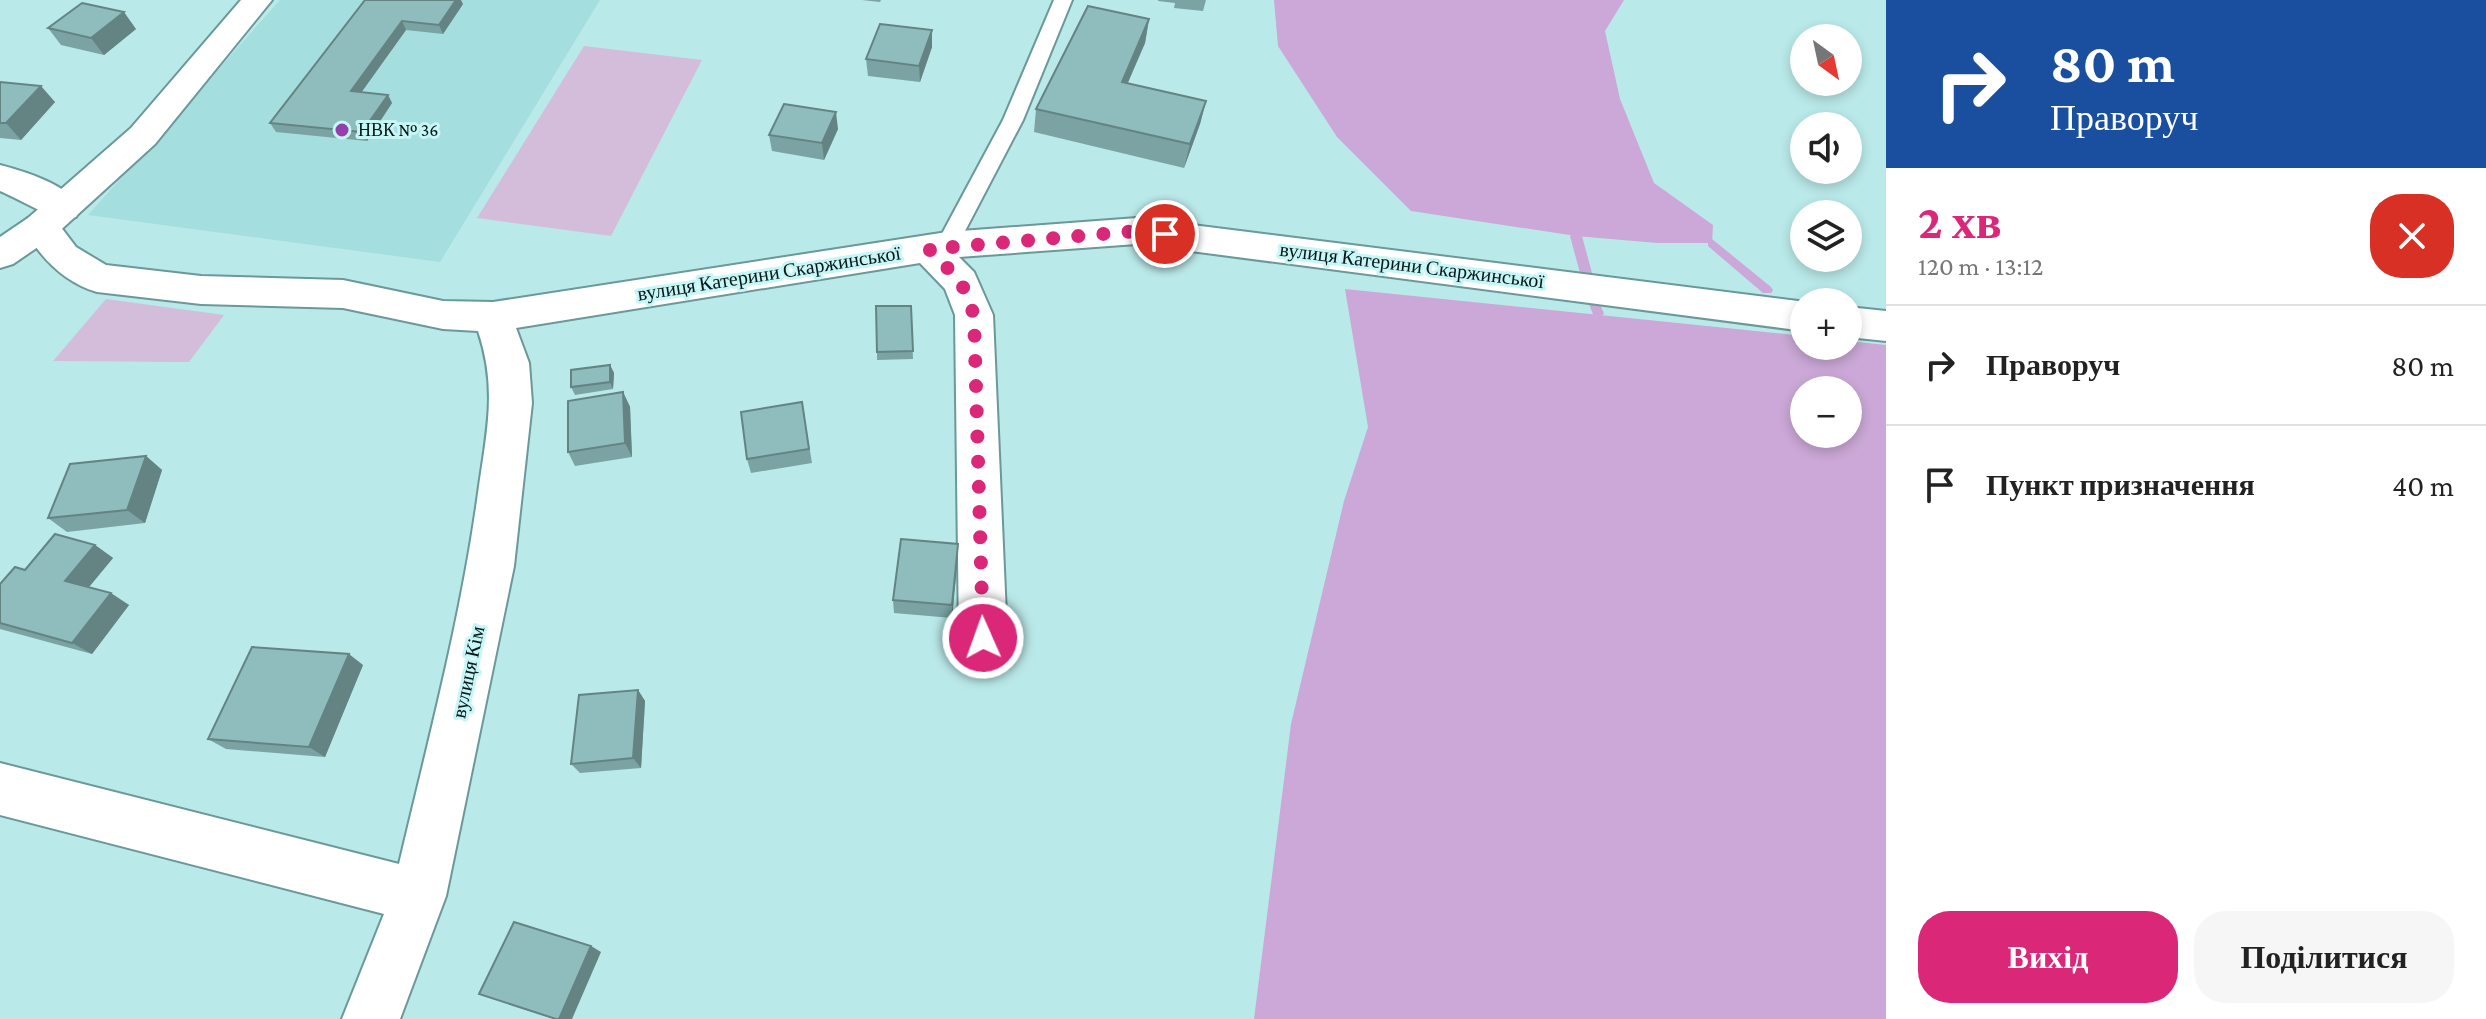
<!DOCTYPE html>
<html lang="uk">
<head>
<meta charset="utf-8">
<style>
	:root { --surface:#fff; --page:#f6f6f6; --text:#222; --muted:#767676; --line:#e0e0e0; --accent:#db2777 }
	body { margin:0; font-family:"Crimson Pro",serif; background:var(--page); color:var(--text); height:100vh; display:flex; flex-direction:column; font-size:30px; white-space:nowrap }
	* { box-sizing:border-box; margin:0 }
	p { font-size:26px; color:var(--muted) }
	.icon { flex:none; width:44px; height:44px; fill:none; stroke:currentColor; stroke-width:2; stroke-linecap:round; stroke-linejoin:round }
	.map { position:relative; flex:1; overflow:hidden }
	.sheet { display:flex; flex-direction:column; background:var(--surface); width:600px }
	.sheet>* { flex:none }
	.guide { background:#1a4fa0; color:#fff; overflow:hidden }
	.needle { width:52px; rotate:147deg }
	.fabs { position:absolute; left:1790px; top:24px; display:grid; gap:16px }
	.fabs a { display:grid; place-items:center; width:72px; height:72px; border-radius:50%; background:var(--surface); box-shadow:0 4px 12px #0003; font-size:40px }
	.pin { position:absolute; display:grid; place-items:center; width:68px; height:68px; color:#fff; margin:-34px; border:4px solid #fff; border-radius:50%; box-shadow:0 2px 8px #0007 }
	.me { position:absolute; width:88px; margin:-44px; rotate:358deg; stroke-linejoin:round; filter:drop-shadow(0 0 6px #0008) }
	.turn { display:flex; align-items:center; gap:28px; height:168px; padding:0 32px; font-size:36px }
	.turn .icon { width:104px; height:104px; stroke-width:2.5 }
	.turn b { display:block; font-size:56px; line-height:68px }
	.round { display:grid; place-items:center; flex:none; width:84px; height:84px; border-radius:32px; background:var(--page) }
	.summary { display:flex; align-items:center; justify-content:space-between; height:136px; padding:0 32px }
	h1 { font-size:48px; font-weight:700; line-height:60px; color:var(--accent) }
	.primary-button { display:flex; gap:16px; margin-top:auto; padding:16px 32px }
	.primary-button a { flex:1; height:92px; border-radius:32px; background:var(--accent); color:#fff; font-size:32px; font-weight:700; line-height:92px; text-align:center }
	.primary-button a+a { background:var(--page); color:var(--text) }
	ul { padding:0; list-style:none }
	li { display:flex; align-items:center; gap:24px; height:120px; padding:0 32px; border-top:2px solid var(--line) }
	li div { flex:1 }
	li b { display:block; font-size:30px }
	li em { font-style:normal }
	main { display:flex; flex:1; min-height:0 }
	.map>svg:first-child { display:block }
</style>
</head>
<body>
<main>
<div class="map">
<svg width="1886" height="1019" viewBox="0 0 1886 1019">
	<rect width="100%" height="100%" fill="#bae9e9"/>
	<polygon fill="#a5dede" points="280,0 600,0 440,262 88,215"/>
	<g fill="#d3bddb">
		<polygon points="584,46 702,60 611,236 477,218"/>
		<polygon points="106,299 224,315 189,362 53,361"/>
	</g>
	<g fill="#cba8d7" fill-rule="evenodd">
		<polygon points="1274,0 1624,0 1605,31 1620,99 1654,183 1713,225 1712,243 1657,243 1576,236 1411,211 1337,137 1278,46"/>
		<path d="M1345 289 1804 336V346H1848V341L1886 345V1019H1254L1291 724 1344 501 1368 427ZM1804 390H1848V434H1804Z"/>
	</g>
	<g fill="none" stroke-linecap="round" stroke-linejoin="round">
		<g fill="#cba8d7" fill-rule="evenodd">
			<polygon points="1576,232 1582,236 1592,273 1586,277 1580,273 1570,236"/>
			<polygon points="1712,239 1771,287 1773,290 1771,293 1763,293 1708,246 1708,240"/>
			<polygon points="1595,299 1599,301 1604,314 1598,319 1594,317 1589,304"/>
		</g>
		<g stroke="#6b9898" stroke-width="4">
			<polygon id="service" points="1054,0 1072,0 1023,120 955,250 939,250 936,245 1003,120"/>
		</g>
		<g stroke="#6b9898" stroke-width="4">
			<g id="minor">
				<path d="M0 165C26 172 67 184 81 208L76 217C74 217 64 220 62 220 56 220 11 195 0 191Z"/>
				<path d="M41 214 54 218 76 247 106 265 201 276 343 280 443 301 493 302 947 232 1137 218 1806 302 1804 331 1137 244 959 257 974 272 993 315 1007 638 1000 653 983 660 966 653 959 638 955 315 945 289 920 263 516 328 529 363 532 403 514 566 446 896 400 1019H342L384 914 0 815V763L399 864C428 741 461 618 478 493 486 434 498 390 478 331L443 329 343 308 201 304 97 292C63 282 40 257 23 227L28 218Z"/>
				<polygon points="1848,307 1886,311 1886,341 1848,337"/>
			</g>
		</g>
		<g stroke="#6b9898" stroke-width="4">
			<polygon id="tertiary" points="241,0 272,0 155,144 54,236 13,264 0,268 0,237 28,218 131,128"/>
		</g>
		<use href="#service" fill="#fff" fill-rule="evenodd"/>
		<use href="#minor" fill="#fff" fill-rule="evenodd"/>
		<use href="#tertiary" fill="#fff" fill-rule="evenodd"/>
	</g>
	<g fill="#7ba3a3">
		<polygon points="365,0 463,4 443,34 406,30 361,92 388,95 392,103 367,141 276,132 270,123"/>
		<polygon points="862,0 881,0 880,2"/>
		<polygon points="1158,0 1206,0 1203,11 1174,8 1175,3 1158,1"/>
		<polygon points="1149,19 1145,43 1127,83 1206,101 1200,124 1184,168 1034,132 1036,109"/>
		<polygon points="48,28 136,29 104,55 61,45"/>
		<polygon points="932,30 932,47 920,82 868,76 866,59"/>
		<polygon points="0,82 55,102 21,140 0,138"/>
		<polygon points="838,129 824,160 772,151 769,135"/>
		<polygon points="911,306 913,359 877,360 877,352"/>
		<polygon points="610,365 614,373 613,389 575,395 571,387"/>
		<polygon points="623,392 630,407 632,457 575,466 568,452"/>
		<polygon points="802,402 812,463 751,473 747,459"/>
		<polygon points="146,456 162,470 145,523 67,532 48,518"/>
		<polygon points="958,544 952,618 894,613 893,600"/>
		<polygon points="95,545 113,558 89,587 129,605 92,654 0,629 0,584 25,570"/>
		<polygon points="363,665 325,757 226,749 208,739"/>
		<polygon points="638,690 645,701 641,768 580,773 571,764"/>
	</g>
	<g fill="#648484">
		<polygon points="456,0 461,0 463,4 443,34 439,25"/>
		<polygon points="124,12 136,29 104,55 91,38"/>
		<polygon points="1149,19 1145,43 1118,106 1122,82"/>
		<polygon points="402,21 406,30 356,100 351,91"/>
		<polygon points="932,30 932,47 920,82 919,66"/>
		<polygon points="41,86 55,102 21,140 6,123"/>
		<polygon points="388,95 392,103 367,141 362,132"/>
		<polygon points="1206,101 1200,124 1184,168 1190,144"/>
		<polygon points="836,112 838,129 824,160 822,143"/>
		<polygon points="610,365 614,373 613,389 610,382"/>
		<polygon points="623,392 630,407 632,457 625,443"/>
		<polygon points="146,456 162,470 145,523 127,510"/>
		<polygon points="958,544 958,557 952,618 952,605"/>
		<polygon points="95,545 113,558 84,593 65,581"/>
		<polygon points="111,593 129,605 92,654 72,643"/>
		<polygon points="349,654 363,665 325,757 309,747"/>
		<polygon points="638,690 645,701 641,768 633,758"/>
		<polygon points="591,946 601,952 572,1019 559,1019"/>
	</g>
	<g fill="#8fbdbd" stroke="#648484" stroke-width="2">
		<polygon points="365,0 456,0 439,25 402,21 351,91 388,95 362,132 270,123"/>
		<polygon points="82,3 124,12 91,38 48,28"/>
		<polygon points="1088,6 1149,19 1122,82 1206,101 1190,144 1036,109"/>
		<polygon points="880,24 932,30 919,66 866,59"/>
		<polygon points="0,82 41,86 6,123 0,123"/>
		<polygon points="784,104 836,112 822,143 769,135"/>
		<polygon points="876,306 911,306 913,351 877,352"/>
		<polygon points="610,365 610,382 571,387 571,370"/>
		<polygon points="623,392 625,443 568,452 568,401"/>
		<polygon points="802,402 809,449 747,459 741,412"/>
		<polygon points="146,456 127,510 48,518 70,464"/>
		<polygon points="55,534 95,545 65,581 111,593 72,643 0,623 0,584 15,567 25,570"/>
		<polygon points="901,539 958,544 952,605 893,600"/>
		<polygon points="252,647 349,654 309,747 208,739"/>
		<polygon points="638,690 633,758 571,764 579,695"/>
		<polygon points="514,922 591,946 559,1019 556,1019 479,994"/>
	</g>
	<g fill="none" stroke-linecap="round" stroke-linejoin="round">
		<polyline stroke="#db2777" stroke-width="14" stroke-dasharray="0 25.2" points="983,638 974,315 961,282 929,249 1137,231 1165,234"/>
	</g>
	<circle fill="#943fad" stroke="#c6f6f6" stroke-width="3" cx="342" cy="130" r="8"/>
	<g text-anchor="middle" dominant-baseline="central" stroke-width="6" stroke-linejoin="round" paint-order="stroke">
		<g font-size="18" fill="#061718" stroke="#c6f6f6" text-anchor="start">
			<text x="358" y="130">НВК № 36</text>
		</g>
		<g font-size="20" fill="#061718" stroke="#c6f6f6">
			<text transform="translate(1412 265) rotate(7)">вулиця Катерини Скаржинської</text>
			<text transform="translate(769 273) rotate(-9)">вулиця Катерини Скаржинської</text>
			<text transform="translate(468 672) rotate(-78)">вулиця Кім</text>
		</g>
	</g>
</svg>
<div class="fabs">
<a><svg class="needle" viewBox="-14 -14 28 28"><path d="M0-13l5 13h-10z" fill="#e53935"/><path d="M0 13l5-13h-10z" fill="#767676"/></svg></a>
<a><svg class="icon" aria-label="sound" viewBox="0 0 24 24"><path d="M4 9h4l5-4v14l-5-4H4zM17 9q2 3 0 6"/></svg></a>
<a><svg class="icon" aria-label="layers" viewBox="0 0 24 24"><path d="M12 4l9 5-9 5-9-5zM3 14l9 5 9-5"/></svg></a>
<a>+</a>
<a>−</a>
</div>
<div class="pin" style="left:1165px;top:234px;background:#d93025"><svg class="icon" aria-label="arrive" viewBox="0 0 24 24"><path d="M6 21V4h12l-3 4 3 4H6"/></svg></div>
<svg class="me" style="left:983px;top:638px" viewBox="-20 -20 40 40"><circle r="17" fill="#db2777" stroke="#fff" stroke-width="3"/><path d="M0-11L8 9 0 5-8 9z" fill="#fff"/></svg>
</div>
<section class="sheet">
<div class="guide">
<div class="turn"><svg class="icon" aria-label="right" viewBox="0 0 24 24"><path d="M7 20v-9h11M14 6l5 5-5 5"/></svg><div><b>80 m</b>Праворуч</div></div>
</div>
<div class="summary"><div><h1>2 хв</h1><p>120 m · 13:12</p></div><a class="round" style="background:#d93025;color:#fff"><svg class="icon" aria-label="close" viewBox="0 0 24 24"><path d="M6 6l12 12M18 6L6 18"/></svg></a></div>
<ul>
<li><svg class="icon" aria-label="right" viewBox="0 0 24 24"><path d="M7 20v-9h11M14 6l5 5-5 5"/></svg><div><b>Праворуч</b></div><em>80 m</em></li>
<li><svg class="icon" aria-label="arrive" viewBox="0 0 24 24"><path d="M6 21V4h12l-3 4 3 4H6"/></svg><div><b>Пункт призначення</b></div><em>40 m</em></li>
</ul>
<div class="primary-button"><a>Вихід</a><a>Поділитися</a></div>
</section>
</main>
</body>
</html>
